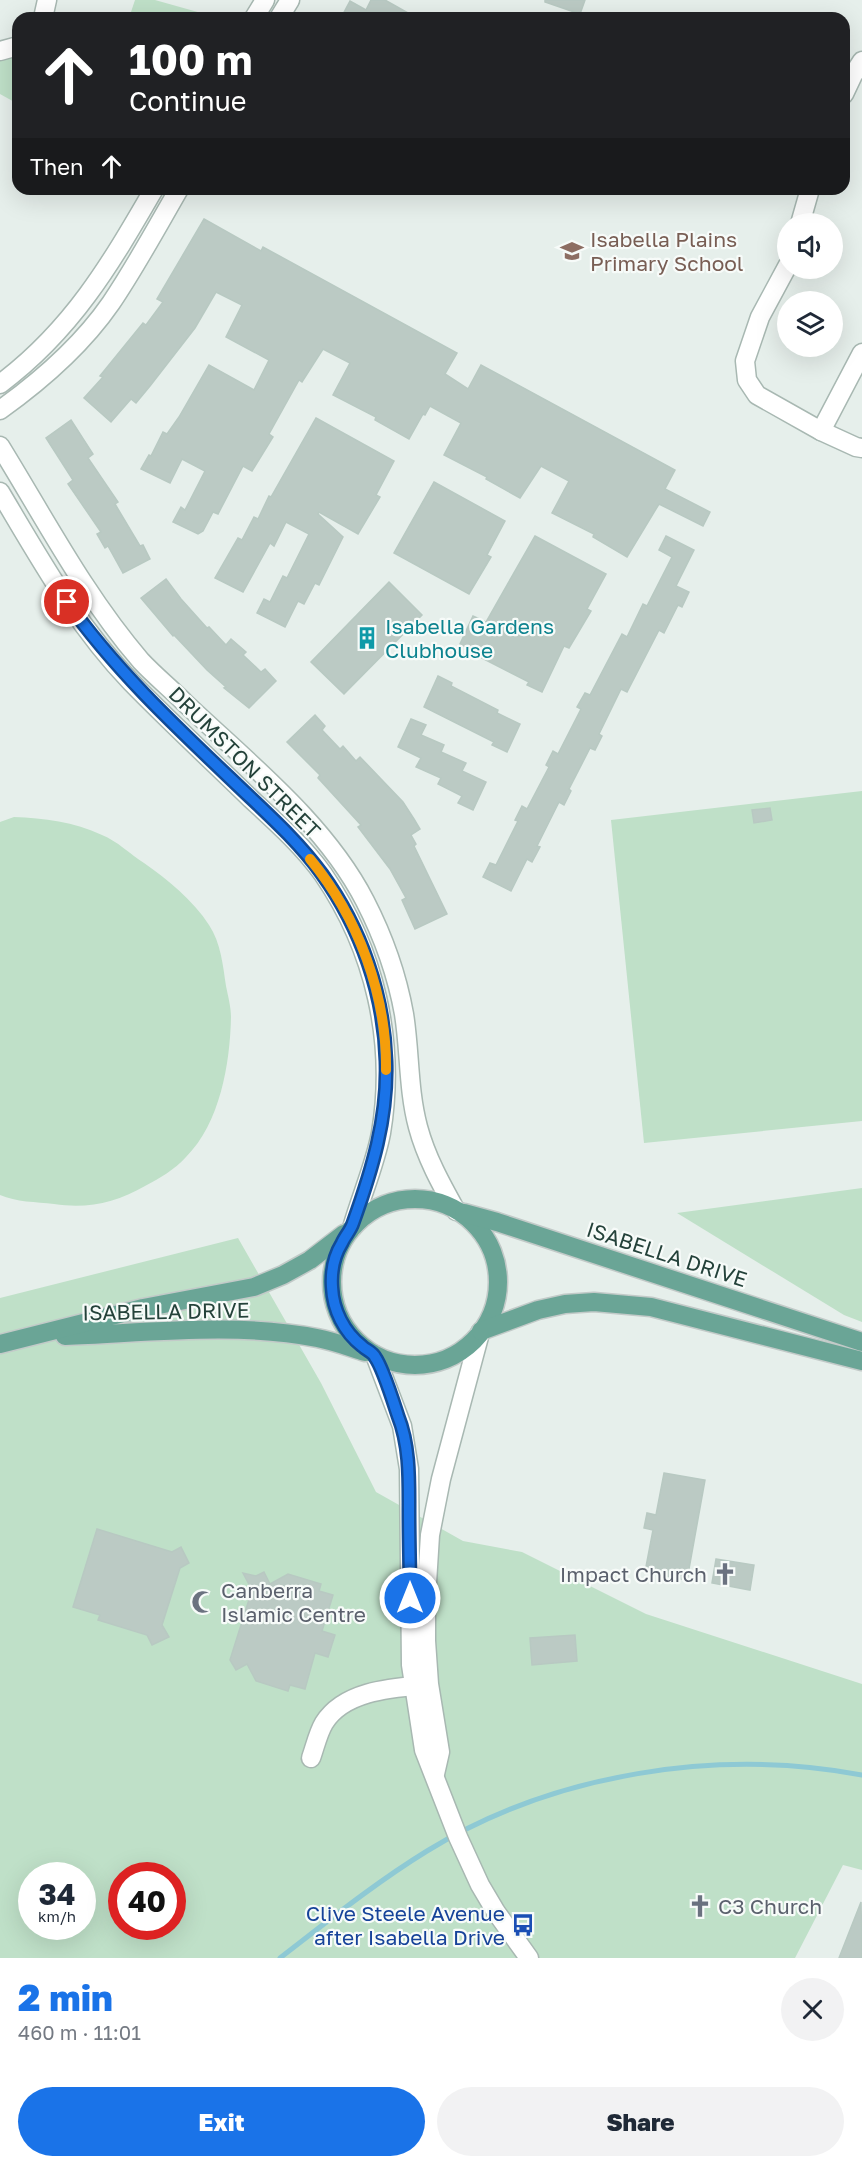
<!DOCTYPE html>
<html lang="en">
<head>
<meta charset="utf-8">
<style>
	:root { --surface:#fff; --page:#f2f2f3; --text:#1f2937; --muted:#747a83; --accent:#1a73e8 }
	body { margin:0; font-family:"Golos Text",sans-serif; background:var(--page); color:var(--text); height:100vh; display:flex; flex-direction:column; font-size:22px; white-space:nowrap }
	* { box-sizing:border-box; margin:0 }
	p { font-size:20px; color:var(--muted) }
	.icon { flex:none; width:33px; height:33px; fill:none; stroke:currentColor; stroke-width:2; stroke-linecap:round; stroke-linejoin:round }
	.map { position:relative; height:1958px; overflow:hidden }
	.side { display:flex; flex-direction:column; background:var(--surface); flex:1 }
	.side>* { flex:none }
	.guide { position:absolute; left:12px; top:12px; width:838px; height:183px; border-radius:18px; box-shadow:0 6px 24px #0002; background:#202124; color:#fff; overflow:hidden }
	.fabs { position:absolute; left:777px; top:213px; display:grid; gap:12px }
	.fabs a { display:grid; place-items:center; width:66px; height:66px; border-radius:50%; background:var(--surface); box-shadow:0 6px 24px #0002; font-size:30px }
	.speed { position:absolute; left:18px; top:1862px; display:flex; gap:12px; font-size:30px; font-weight:700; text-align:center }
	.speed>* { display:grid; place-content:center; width:78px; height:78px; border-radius:50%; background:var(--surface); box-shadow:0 6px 24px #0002; line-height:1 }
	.speed small { font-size:15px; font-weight:400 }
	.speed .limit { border:9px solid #d22; background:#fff; color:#111 }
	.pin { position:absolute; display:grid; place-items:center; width:51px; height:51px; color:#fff; margin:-26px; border:3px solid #fff; border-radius:50%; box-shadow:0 2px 6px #0007 }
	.me { position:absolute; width:66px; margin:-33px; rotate:0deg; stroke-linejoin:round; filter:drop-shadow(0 0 4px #0008) }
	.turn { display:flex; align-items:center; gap:21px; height:126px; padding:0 18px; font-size:27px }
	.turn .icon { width:78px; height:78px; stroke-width:2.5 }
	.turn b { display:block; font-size:42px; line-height:51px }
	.then { display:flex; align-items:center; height:57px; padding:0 18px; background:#0003; gap:12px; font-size:22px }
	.round { display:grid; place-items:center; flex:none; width:63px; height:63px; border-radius:32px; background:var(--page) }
	.overview { display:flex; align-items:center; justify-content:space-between; height:102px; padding:0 18px }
	h1 { font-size:36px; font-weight:800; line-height:45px; color:var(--accent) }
	.action { display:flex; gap:12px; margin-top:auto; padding:12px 18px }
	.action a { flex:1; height:69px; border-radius:36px; background:var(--accent); color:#fff; font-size:24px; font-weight:800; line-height:69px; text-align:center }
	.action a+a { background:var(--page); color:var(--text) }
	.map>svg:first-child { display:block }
</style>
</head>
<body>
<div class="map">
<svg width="862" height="1958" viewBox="0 0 862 1958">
	<rect width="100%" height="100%" fill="#e6efeb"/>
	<g fill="#bfe0c8" fill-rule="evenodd">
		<polygon points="135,0 155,0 219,18 129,18"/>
		<polygon points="18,46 18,104 0,94 0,51"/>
		<polygon points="862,791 862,1121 644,1143 611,820"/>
		<path d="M14 817C44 818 74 822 102 835 117 841 130 854 144 863 168 880 193 900 209 925 221 943 223 966 226 986 228 996 231 1007 231 1017 230 1064 220 1123 186 1157 174 1170 160 1178 145 1186 116 1203 87 1209 54 1204 36 1202 16 1202 0 1195V822Z"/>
		<polygon points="862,1188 862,1322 844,1315 677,1213"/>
		<path d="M238 1238 321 1383 376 1492 463 1541 522 1552 646 1614 862 1684V1870L843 1865 795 1958H0V1298ZM32 1875H82V1926H32ZM122 1875H172V1926H122Z"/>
	</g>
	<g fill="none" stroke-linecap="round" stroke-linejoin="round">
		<path stroke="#8ec9d4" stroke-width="5" d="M280 1958C328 1921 375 1883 427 1851 554 1773 717 1748 862 1775"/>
	</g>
	<g fill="#bbcac4" stroke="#b8c9c2" stroke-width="1.5">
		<polygon points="371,0 385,0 417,18 341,18 350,1 366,10"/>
		<polygon points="545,0 585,0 580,14 545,2"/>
		<polygon points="204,219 261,251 263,247 457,353 445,374 468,389 481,365 675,470 665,489 710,512 703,526 659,504 627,557 593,537 594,534 552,513 569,481 541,466 520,498 486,479 487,477 444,455 461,423 430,406 425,415 423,414 409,439 375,420 376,417 333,395 350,363 323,349 302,382 299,380 269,434 273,437 252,471 243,466 218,514 213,512 203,531 198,534 173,522 181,507 185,510 205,471 182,459 170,483 141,469 149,455 151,456 163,432 167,434 179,417 209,365 254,390 269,360 226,337 242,305 216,292 195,328 150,386 136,403 131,399 111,422 84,398 103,377 100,376 143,323 146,325 163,302 157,299"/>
		<polygon points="316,418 394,461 376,495 380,497 358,534 319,512 318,514 343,537 319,585 315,583 304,604 298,601 285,627 257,613 264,599 270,602 283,576 287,578 309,534 286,522 274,546 270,543 243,592 215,578 238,538 242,540 254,517 258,519 269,496 271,497"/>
		<polygon points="71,420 93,454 88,458 118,502 115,504 140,546 143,545 150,559 123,573 108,546 105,548 97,534 101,532 68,484 73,480 46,438"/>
		<polygon points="434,482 505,521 487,555 491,557 469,594 394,553"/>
		<polygon points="535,536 606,574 587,609 591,611 569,648 564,646 542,692 527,685 529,682 480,657 482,655 460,644 473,616 486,622"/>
		<polygon points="666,536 694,550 676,586 689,592 682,607 678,605 664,633 659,630 627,692 621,689 599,734 602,736 595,750 590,748 569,789 571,791 564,805 559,802 537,846 540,847 532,862 527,859 511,891 483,877 490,863 496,865 518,821 515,820 522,806 527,809 549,767 546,765 553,751 558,754 581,709 577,707 585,693 590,695 622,634 627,637 643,604 647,606 672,557 659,550"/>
		<polygon points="166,579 181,599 207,628 209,627 226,645 231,639 246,652 243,655 261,672 265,669 276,681 249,708 224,688 226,687 207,670 174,635 173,636 141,598"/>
		<polygon points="389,582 422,615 344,694 311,662"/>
		<polygon points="438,676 452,683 451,686 498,710 497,713 520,724 507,752 492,745 494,742 424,707"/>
		<polygon points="315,715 325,726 322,730 340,749 343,746 356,761 360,757 403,802 414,819 420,829 411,835 416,844 414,846 447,914 415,929 402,900 406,898 390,869 358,827 361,825 318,778 320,775 287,742"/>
		<polygon points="411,719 426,725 421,735 444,745 441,752 466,763 462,771 486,782 473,810 458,803 462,796 438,784 441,778 416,767 421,758 398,747"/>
		<polygon points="770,808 772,820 754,823 752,810"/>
		<polygon points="664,1473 705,1480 687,1580 645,1572 653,1530 644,1528 647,1513 656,1515"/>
		<polygon points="97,1529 172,1552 181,1547 189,1563 180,1568 162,1625 169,1637 152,1645 147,1635 98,1620 100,1615 73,1607"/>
		<polygon points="716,1559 754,1565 750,1590 712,1583"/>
		<polygon points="264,1572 270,1584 288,1574 321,1584 319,1591 333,1595 322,1631 335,1635 328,1657 315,1653 305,1689 290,1685 288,1691 256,1681 247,1664 236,1670 230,1660 252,1590 243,1573 256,1576"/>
		<polygon points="575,1635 577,1661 532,1665 530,1638"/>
		<polygon points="861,1902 862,1958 839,1958"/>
	</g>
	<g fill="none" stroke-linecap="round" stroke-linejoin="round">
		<g stroke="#a8b8b2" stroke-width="21">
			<g id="minor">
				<polyline points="43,18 47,0"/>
				<polyline points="254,18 265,0"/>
				<polyline points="279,18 290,0"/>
				<polyline points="0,51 18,46"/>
				<polyline points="844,94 853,75 862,61"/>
				<polyline points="800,224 810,189"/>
				<polyline points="788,265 760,317 745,361 747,380 757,395 821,431 856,447 862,448"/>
				<path d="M0 384C72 330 110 265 154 189"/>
				<path d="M0 410C42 380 82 345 111 303 136 266 157 227 179 189"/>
				<polyline points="821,431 862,353"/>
				<path d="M0 446C45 519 85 596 141 661 154 675 170 688 184 702 247 762 325 823 365 901 383 936 397 975 404 1014 410 1051 408 1090 418 1127 426 1157 441 1184 456 1211"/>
				<path d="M0 492C40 559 77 626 131 682 170 722 211 760 251 799 276 822 303 846 323 874 375 950 396 1042 381 1133 375 1165 361 1196 352 1228"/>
				<polyline points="375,1355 402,1426 409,1469 411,1665 424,1750 458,1837 480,1885 496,1912 529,1958"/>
				<path d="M311 1758C315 1747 318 1733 324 1723 344 1691 391 1688 425 1685"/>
				<polyline points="435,1774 440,1752 429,1684 426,1641 426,1599 430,1535 441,1479 480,1333"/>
			</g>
		</g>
		<g stroke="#c2cac8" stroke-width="21">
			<g id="major">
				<circle cx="415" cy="1282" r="83"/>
				<polyline points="464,1213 497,1222 862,1342"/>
				<polyline points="481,1331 538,1310 565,1304 594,1302 651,1307 862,1361"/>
				<path d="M65 1336C146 1333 237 1322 317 1338 333 1341 349 1347 365 1352"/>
				<polyline points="0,1344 143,1308 254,1287 283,1275 310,1260 344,1234"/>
			</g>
		</g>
		<use href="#minor" stroke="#fff" stroke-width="18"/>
		<use href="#major" stroke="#6aa596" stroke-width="18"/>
	</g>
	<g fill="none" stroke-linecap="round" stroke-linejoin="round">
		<g stroke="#114b97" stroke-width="15">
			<path id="route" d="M67 602C114 668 172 723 230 778 262 809 296 838 322 874 361 928 384 994 386 1061 388 1118 372 1170 353 1223 351 1230 345 1236 342 1243 334 1256 331 1272 332 1287 333 1310 344 1332 362 1346 366 1350 373 1352 375 1357 383 1368 393 1401 398 1416 410 1446 409 1480 409 1512 409 1541 410 1569 410 1598"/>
		</g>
		<use href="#route" stroke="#1a73e8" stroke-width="10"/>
		<path stroke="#f59e0b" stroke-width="10" d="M310 859C358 917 387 995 386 1070"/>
	</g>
	<defs>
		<g id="school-bare" transform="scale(1.8)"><path d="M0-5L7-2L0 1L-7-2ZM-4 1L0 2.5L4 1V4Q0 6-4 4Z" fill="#8d6e63" stroke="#f7fbf9" stroke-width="2.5" paint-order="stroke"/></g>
		<g id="building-bare" transform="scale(1.8)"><path d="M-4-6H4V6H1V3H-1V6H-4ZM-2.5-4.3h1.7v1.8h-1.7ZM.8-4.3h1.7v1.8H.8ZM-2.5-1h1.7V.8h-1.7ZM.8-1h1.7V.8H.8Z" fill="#0f9aa8" stroke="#f7fbf9" stroke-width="2.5" paint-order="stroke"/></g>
		<g id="church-bare" transform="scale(1.8)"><path d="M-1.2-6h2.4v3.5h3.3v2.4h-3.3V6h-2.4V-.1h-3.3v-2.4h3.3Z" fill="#6b7280" stroke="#f7fbf9" stroke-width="2.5" paint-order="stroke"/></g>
		<g id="mosque-bare" transform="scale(1.8)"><path d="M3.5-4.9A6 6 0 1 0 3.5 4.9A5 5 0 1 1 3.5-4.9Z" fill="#6b7280" stroke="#f7fbf9" stroke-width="2.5" paint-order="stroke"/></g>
		<g id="bus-bare" transform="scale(1.8)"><path d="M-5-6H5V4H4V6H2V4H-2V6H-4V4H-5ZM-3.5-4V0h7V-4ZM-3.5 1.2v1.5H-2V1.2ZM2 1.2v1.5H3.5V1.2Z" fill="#1a4fb4" stroke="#f7fbf9" stroke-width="2.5" paint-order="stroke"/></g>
	</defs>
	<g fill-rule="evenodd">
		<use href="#school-bare" x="572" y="251"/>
		<use href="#building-bare" x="367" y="638"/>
		<use href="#church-bare" x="725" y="1574"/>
		<use href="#mosque-bare" x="203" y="1602"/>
		<use href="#church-bare" x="700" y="1906"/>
		<use href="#bus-bare" x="523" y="1925"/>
	</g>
	<g text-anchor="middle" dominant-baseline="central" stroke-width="4.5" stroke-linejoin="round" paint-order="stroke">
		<g font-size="21" fill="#785e54" stroke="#f7fbf9" text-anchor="start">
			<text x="590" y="239">Isabella Plains<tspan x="590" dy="24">Primary School</tspan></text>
		</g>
		<g font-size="21" fill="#0d838f" stroke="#f7fbf9" text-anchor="start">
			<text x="385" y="626">Isabella Gardens<tspan x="385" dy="24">Clubhouse</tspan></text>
		</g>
		<g font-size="21" fill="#24423a" stroke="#f7fbf9">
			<text transform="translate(245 762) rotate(45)">DRUMSTON STREET</text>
			<text transform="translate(667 1254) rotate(18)">ISABELLA DRIVE</text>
			<text transform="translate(166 1311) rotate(-1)">ISABELLA DRIVE</text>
		</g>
		<g font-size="21" fill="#5b616d" stroke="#f7fbf9" text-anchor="start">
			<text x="707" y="1574" text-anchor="end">Impact Church</text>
			<text x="221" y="1590">Canberra<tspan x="221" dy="24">Islamic Centre</tspan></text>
			<text x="718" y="1906">C3 Church</text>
		</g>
		<g font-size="21" fill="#164399" stroke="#f7fbf9" text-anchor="end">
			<text x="505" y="1913">Clive Steele Avenue<tspan x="505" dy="24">after Isabella Drive</tspan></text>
		</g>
	</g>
</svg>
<div class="fabs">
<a><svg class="icon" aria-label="sound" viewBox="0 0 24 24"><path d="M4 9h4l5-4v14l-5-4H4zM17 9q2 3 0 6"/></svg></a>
<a><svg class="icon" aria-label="layers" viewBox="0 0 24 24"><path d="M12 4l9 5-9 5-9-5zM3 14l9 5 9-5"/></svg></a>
</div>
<div class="speed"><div>34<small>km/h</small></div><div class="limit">40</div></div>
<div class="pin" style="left:67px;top:602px;background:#d93025"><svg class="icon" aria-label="arrive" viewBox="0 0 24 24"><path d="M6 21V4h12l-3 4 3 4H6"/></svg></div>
<svg class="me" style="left:410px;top:1598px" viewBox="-20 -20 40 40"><circle r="17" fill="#1a73e8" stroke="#fff" stroke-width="3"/><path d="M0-11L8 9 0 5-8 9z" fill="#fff"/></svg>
<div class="guide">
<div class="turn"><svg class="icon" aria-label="ahead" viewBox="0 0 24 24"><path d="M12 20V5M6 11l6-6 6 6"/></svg><div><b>100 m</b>Continue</div></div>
<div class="then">Then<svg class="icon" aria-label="ahead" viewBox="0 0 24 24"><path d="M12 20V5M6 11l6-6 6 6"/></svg></div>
</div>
</div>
<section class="side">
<div class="overview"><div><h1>2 min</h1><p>460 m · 11:01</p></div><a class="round"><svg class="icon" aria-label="close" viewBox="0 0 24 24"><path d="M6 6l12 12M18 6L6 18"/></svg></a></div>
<div class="action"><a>Exit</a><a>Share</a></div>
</section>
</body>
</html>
